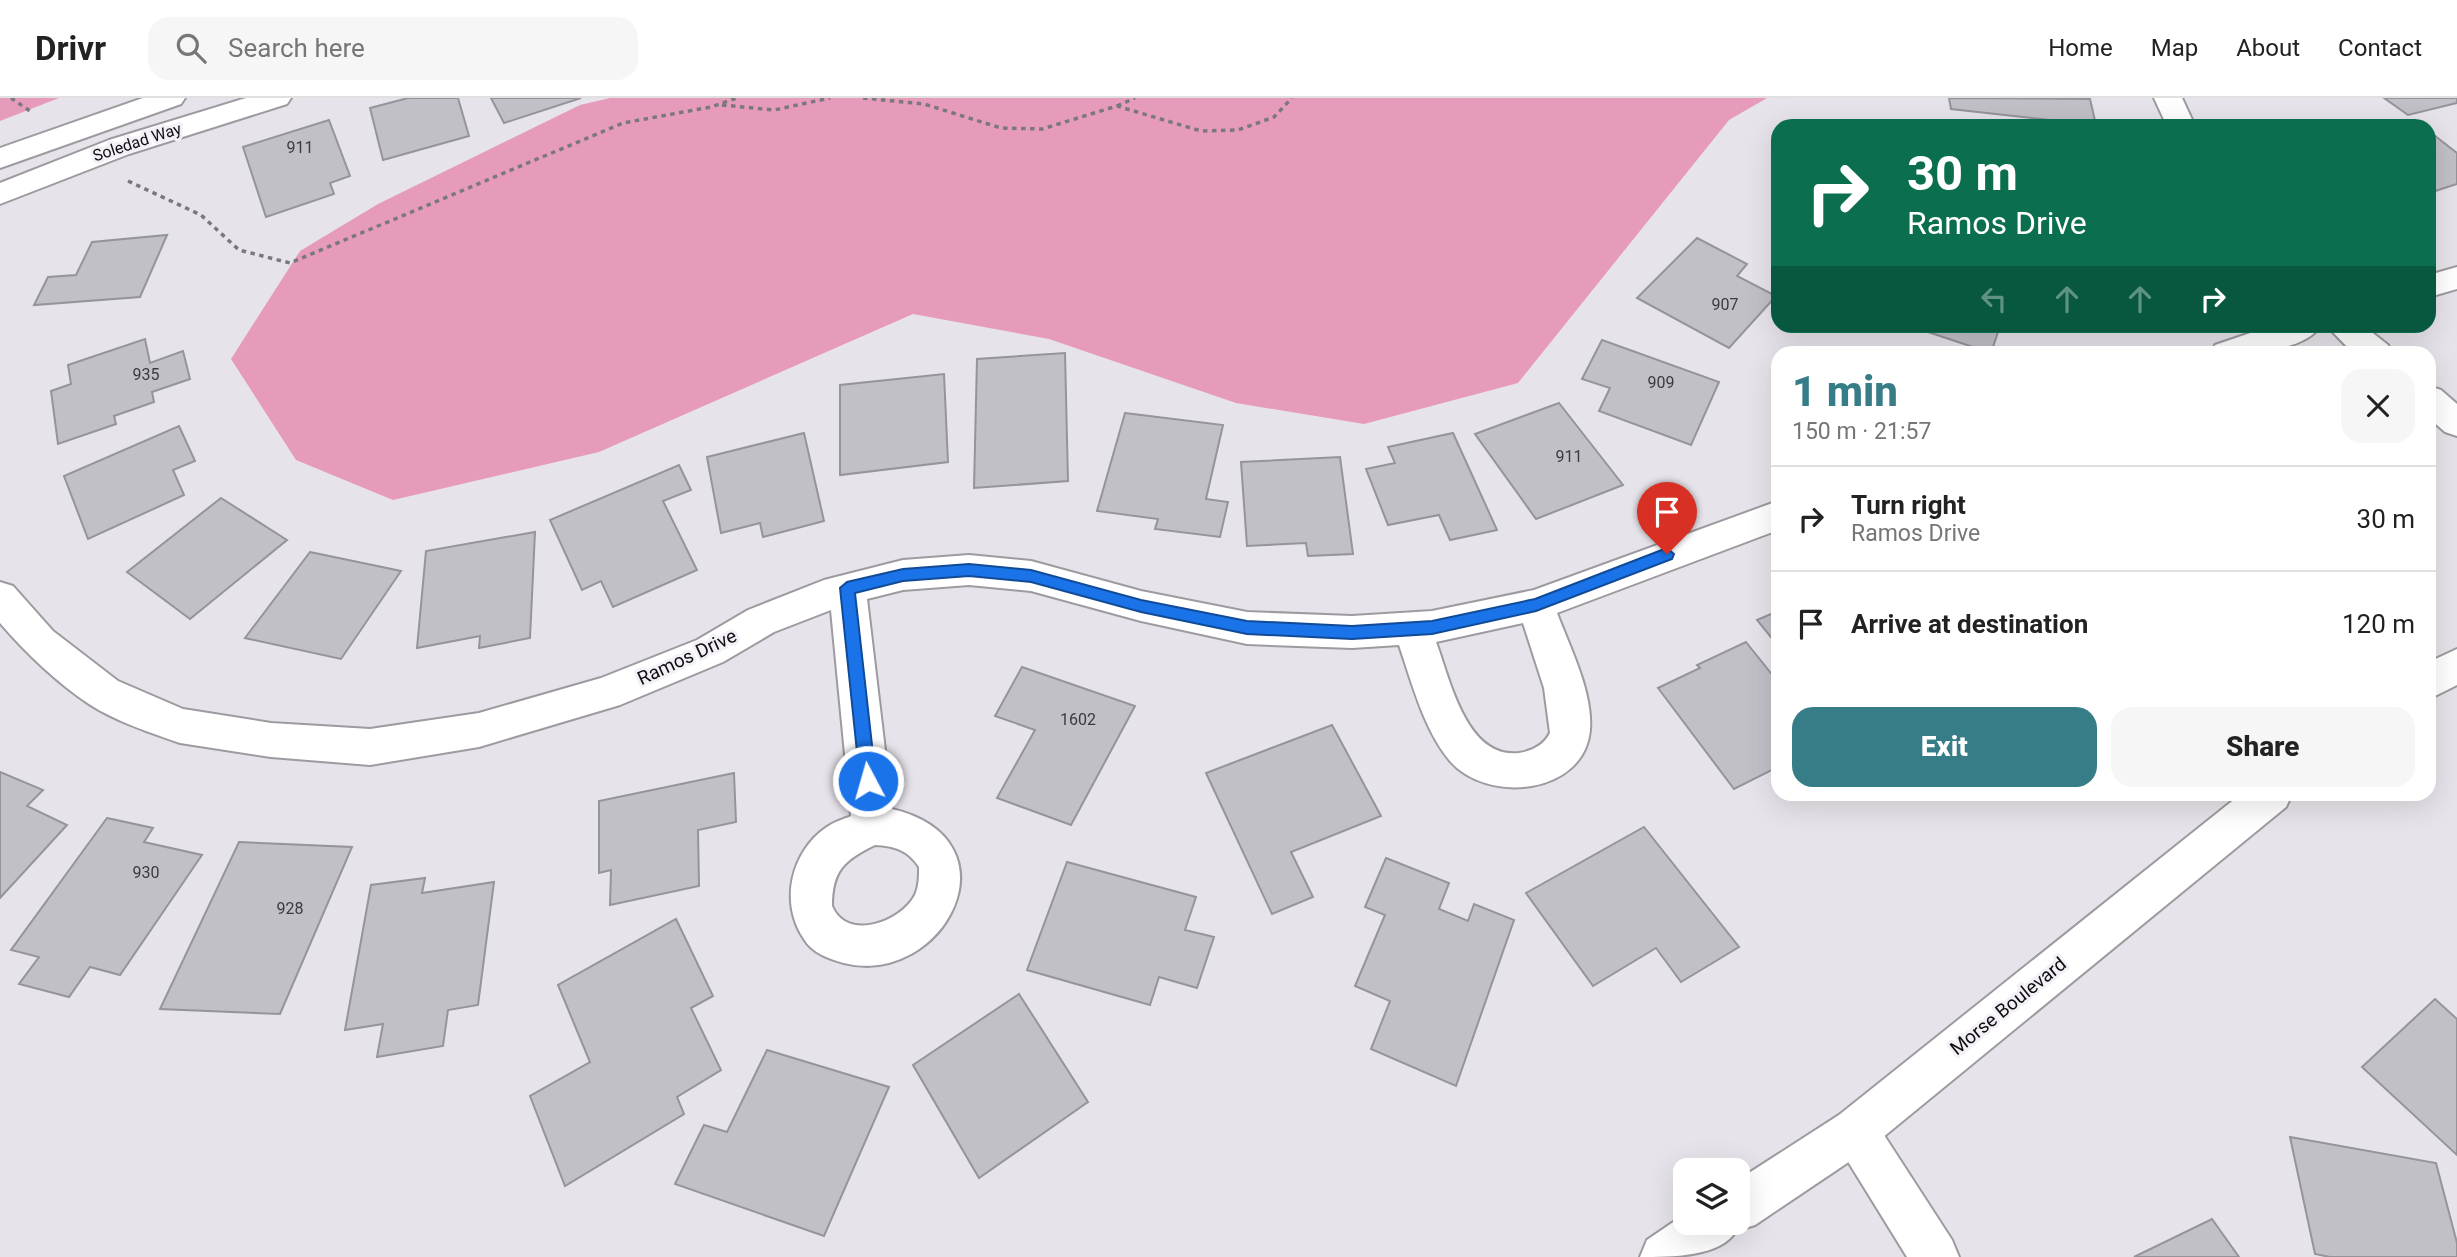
<!DOCTYPE html>
<html lang="en">
<head>
<meta charset="utf-8">
<style>
	:root { --surface:#fff; --page:#f6f6f6; --text:#222; --muted:#767676; --line:#e0e0e0; --accent:#377d88 }
	body { margin:0; font-family:Roboto,sans-serif; background:var(--page); color:var(--text); height:100vh; display:flex; flex-direction:column; font-size:26px; white-space:nowrap }
	* { box-sizing:border-box; margin:0 }
	p { font-size:23px; color:var(--muted) }
	.icon { flex:none; width:38px; height:38px; fill:none; stroke:currentColor; stroke-width:2; stroke-linecap:round; stroke-linejoin:round }
	.map { position:relative; flex:1; overflow:hidden }
	.side { position:absolute; left:1771px; top:248px; width:665px; height:455px; display:flex; flex-direction:column; background:var(--surface); border-radius:21px; box-shadow:0 7px 28px #0002 }
	.side>* { flex:none }
	.banner { position:absolute; left:1771px; top:21px; width:665px; height:214px; border-radius:21px; box-shadow:0 7px 28px #0002; background:#0b6e4f; color:#fff; overflow:hidden }
	.fabs { position:absolute; left:1673px; top:1060px; display:grid; gap:14px }
	.fabs a { display:grid; place-items:center; width:77px; height:77px; border-radius:14px; background:var(--surface); box-shadow:0 7px 28px #0002; font-size:35px }
	.pin { position:absolute; display:grid; place-items:center; width:60px; height:60px; color:#fff; margin:-72px -30px; border-radius:50% 50% 50% 0; rotate:-45deg; box-shadow:0 0 7px #0007 }
	.pin .icon { rotate:45deg }
	.me { position:absolute; width:77px; margin:-38px; rotate:354deg; stroke-linejoin:round; filter:drop-shadow(0 0 5px #0008) }
	.turn { display:flex; align-items:center; gap:24px; height:147px; padding:0 21px; font-size:32px }
	.turn .icon { width:91px; height:91px; stroke-width:2.5 }
	.turn b { display:block; font-size:49px; line-height:60px }
	.lanes { display:flex; align-items:center; height:66px; padding:0 21px; background:#0003; justify-content:center; gap:35px; direction:ltr }
	.lanes .off { opacity:.35 }
	.round { display:grid; place-items:center; flex:none; width:74px; height:74px; border-radius:21px; background:var(--page) }
	.head { display:flex; align-items:center; justify-content:space-between; height:119px; padding:0 21px }
	h1 { font-size:42px; font-weight:800; line-height:52px; color:var(--accent) }
	.cta { display:flex; gap:14px; margin-top:auto; padding:14px 21px }
	.cta a { flex:1; height:80px; border-radius:21px; background:var(--accent); color:#fff; font-size:28px; font-weight:800; line-height:80px; text-align:center }
	.cta a+a { background:var(--page); color:var(--text) }
	ul { padding:0; list-style:none }
	li { display:flex; align-items:center; gap:21px; height:105px; padding:0 21px; border-top:2px solid var(--line) }
	li div { flex:1 }
	li b { display:block; font-size:26px }
	li em { font-style:normal }
	header { display:flex; align-items:center; gap:42px; box-sizing:border-box; height:98px; padding:0 35px; background:var(--surface); border-bottom:2px solid var(--line) }
	header strong { font-size:33px }
	nav { display:flex; gap:38px; margin-inline-start:auto; font-size:24px }
	.search { width:490px; height:63px; background:var(--page); display:flex; align-items:center; gap:18px; box-sizing:border-box; padding:0 24px; border-radius:21px; color:var(--muted); font-size:26px }
	.map>svg:first-child { display:block }
</style>
</head>
<body>
<header>
<strong>Drivr</strong>
<div class="search"><svg class="icon" aria-label="search" viewBox="0 0 24 24"><circle cx="10" cy="10" r="6"/><path d="M15 15l6 6"/></svg>Search here</div>
<nav><a>Home</a><a>Map</a><a>About</a><a>Contact</a></nav>
</header>
<div class="map">
<svg width="2457" height="1159" viewBox="0 0 2457 1159">
	<rect width="100%" height="100%" fill="#e7e3ea"/>
	<g fill="#e69bbb">
		<polygon points="0,0 59,0 0,23"/>
		<polygon points="610,0 1767,0 1729,22 1518,285 1364,326 1236,305 1049,241 913,216 599,354 393,402 296,362 231,261 300,153 378,106 580,7"/>
	</g>
	<g fill="#c1c0c7" stroke="#95949b" stroke-width="2">
		<polygon points="408,0 458,0 469,38 383,62 370,10"/>
		<polygon points="491,0 581,0 504,25"/>
		<polygon points="1949,0 2090,1 2096,27 1951,11"/>
		<polygon points="2384,0 2457,0 2457,5 2408,17"/>
		<polygon points="329,22 350,78 330,85 334,96 266,119 243,49"/>
		<polygon points="2430,34 2457,55 2457,86 2429,95"/>
		<polygon points="167,137 140,199 34,207 48,179 76,177 92,144"/>
		<polygon points="1697,140 1747,166 1737,178 1776,198 1729,250 1637,200"/>
		<polygon points="1910,228 2000,228 1991,255"/>
		<polygon points="145,241 150,265 183,253 190,281 152,294 154,304 114,318 116,326 58,346 51,293 71,286 68,267"/>
		<polygon points="1602,242 1719,284 1691,347 1599,313 1610,290 1582,281"/>
		<polygon points="1065,255 1068,383 974,390 977,261"/>
		<polygon points="944,276 948,364 840,377 840,287"/>
		<polygon points="1559,305 1623,387 1536,421 1475,336"/>
		<polygon points="1125,315 1223,327 1206,401 1228,404 1220,439 1155,431 1158,421 1097,413"/>
		<polygon points="179,328 195,363 173,372 184,397 88,441 64,378"/>
		<polygon points="804,335 824,423 763,439 760,425 721,435 707,359"/>
		<polygon points="1453,335 1497,432 1450,442 1439,417 1388,427 1366,371 1395,365 1388,349"/>
		<polygon points="1340,359 1353,456 1308,458 1306,445 1247,448 1241,364"/>
		<polygon points="679,367 691,392 663,403 697,472 613,509 601,483 582,492 550,422"/>
		<polygon points="221,400 287,442 190,521 127,474"/>
		<polygon points="535,434 530,540 479,550 480,538 417,550 426,453"/>
		<polygon points="310,454 401,473 341,561 245,540"/>
		<polygon points="1778,513 1778,548 1757,522"/>
		<polygon points="1746,544 1778,584 1778,669 1734,691 1658,590 1700,570 1697,567"/>
		<polygon points="1022,569 1135,608 1071,727 997,700 1035,632 995,618"/>
		<polygon points="1332,627 1381,718 1291,754 1313,799 1272,816 1206,675"/>
		<polygon points="0,674 43,692 27,708 67,727 0,800"/>
		<polygon points="734,675 736,724 698,732 699,788 610,807 611,772 599,775 599,703"/>
		<polygon points="107,720 153,730 144,744 202,757 120,877 90,869 69,899 19,886 39,859 11,852"/>
		<polygon points="1644,729 1739,849 1681,884 1656,850 1593,888 1526,795"/>
		<polygon points="239,744 352,749 280,916 160,911"/>
		<polygon points="1386,760 1449,785 1439,811 1468,823 1474,806 1514,822 1456,988 1371,951 1390,903 1355,888 1385,817 1365,809"/>
		<polygon points="1067,764 1196,799 1185,832 1214,839 1197,890 1159,879 1150,907 1027,872"/>
		<polygon points="425,780 422,795 494,784 478,907 448,912 443,948 377,959 383,926 345,932 371,787"/>
		<polygon points="676,821 713,898 691,910 721,972 677,999 684,1016 565,1088 530,998 590,964 558,887"/>
		<polygon points="1019,896 1088,1004 979,1080 913,967"/>
		<polygon points="2435,901 2457,921 2457,1057 2362,969"/>
		<polygon points="767,952 889,989 824,1138 675,1086 704,1027 727,1034"/>
		<polygon points="2290,1039 2436,1065 2457,1145 2457,1159 2330,1159 2315,1156"/>
		<polygon points="2212,1121 2239,1159 2134,1159"/>
	</g>
	<g fill="none" stroke-linecap="round" stroke-linejoin="round">
		<g stroke="#9e9aa0" stroke-width="4">
			<g id="minor">
				<polygon points="143,0 185,0 181,6 0,70 0,50"/>
				<polygon points="246,0 291,0 287,6 129,56 0,106 0,85 109,42"/>
				<polygon points="2154,0 2182,0 2195,28 2167,28"/>
				<polygon points="2457,169 2457,191 2429,199 2429,177"/>
				<path d="M2271 228H2320C2304 255 2239 256 2211 256L2215 247Z"/>
				<polygon points="2327,228 2364,228 2388,247 2392,256 2354,256"/>
				<polygon points="2429,288 2441,292 2457,306 2457,338 2445,334 2429,320"/>
				<path d="M1778 403V432L1557 515C1570 550 1593 594 1590 632 1584 697 1487 706 1450 663 1424 632 1412 585 1399 547L1352 550 1247 546 1141 523 1031 493 969 487 903 492 867 501 892 711C1022 742 943 890 844 865 829 861 812 855 804 841 779 805 791 753 827 729 834 724 844 721 851 718L831 512 774 534 723 564 620 607 479 649 370 667 271 659 180 645C151 635 115 623 89 606 56 584 26 555 0 525V484L13 488 53 533 118 583 183 611 271 625 370 631 479 615 601 580 697 542 748 512 824 482 903 462 969 457 1031 463 1141 493 1247 514 1352 518 1432 513 1534 492ZM1523 525 1544 590 1550 635C1544 647 1532 653 1519 655 1466 661 1450 581 1436 544ZM875 747C894 748 908 752 919 769 919 779 919 788 915 797 901 824 847 844 832 808 832 773 844 762 875 747Z"/>
				<polygon points="1855,1010 1871,1017 1952,1142 1959,1159 1907,1159 1839,1049 1832,1033 1839,1017"/>
			</g>
		</g>
		<g stroke="#9e9aa0" stroke-width="4">
			<g id="tertiary">
				<polygon points="2457,551 2457,587 2429,601 2429,564"/>
				<path d="M2241 696H2292L2286 709 1871 1049 1755 1127 1736 1133C1721 1159 1671 1159 1640 1159L1647 1142 1685 1116V1125H1738V1082L1839 1017Z"/>
			</g>
		</g>
		<g stroke="#7b787d" stroke-width="3.5" stroke-dasharray="4.5 4.5" stroke-linecap="butt">
			<polyline points="11,0 30,13"/>
			<polyline points="863,0 924,6 1001,30 1042,31 1117,8 1201,33 1238,32 1274,19 1292,0"/>
			<polyline points="722,7 774,12 830,0"/>
			<polyline points="1117,8 1135,0"/>
			<polyline points="128,83 201,117 239,152 290,165 623,25 711,9 737,0"/>
		</g>
		<use href="#minor" fill="#fff" fill-rule="evenodd"/>
		<use href="#tertiary" fill="#fff" fill-rule="evenodd"/>
	</g>
	<polygon fill="#1a73e8" stroke="#114b97" stroke-width="2" points="1667,450 1674,456 1672,461 1536,513 1432,536 1352,541 1247,536 1141,514 1031,484 969,478 903,483 855,495 876,683 868,690 860,683 840,490 847,484 903,471 969,466 1031,472 1141,502 1247,523 1352,528 1432,523 1535,501"/>
	<g text-anchor="middle" dominant-baseline="central" stroke-width="6" stroke-linejoin="round" paint-order="stroke">
		<g font-size="16" fill="#0f0e10" stroke="#f4f0f7">
			<text transform="translate(137 44) rotate(-18)">Soledad Way</text>
		</g>
		<g font-size="16" fill="#3c3a3e">
			<text x="300" y="49">911</text>
			<text x="1725" y="206">907</text>
			<text x="146" y="276">935</text>
			<text x="1661" y="284">909</text>
			<text x="1569" y="358">911</text>
			<text x="1078" y="621">1602</text>
			<text x="146" y="774">930</text>
			<text x="290" y="810">928</text>
		</g>
		<g font-size="19" fill="#0f0e10" stroke="#f4f0f7">
			<text transform="translate(687 559) rotate(-25)">Ramos Drive</text>
			<text transform="translate(2008 908) rotate(-39)">Morse Boulevard</text>
		</g>
	</g>
</svg>
<div class="fabs">
<a><svg class="icon" aria-label="layers" viewBox="0 0 24 24"><path d="M12 4l9 5-9 5-9-5zM3 14l9 5 9-5"/></svg></a>
</div>
<div class="pin" style="left:1667px;top:456px;background:#d93025"><svg class="icon" aria-label="arrive" viewBox="0 0 24 24"><path d="M6 21V4h12l-3 4 3 4H6"/></svg></div>
<svg class="me" style="left:868px;top:683px" viewBox="-20 -20 40 40"><circle r="17" fill="#1a73e8" stroke="#fff" stroke-width="3"/><path d="M0-11L8 9 0 5-8 9z" fill="#fff"/></svg>
<div class="banner">
<div class="turn"><svg class="icon" aria-label="right" viewBox="0 0 24 24"><path d="M7 20v-9h11M14 6l5 5-5 5"/></svg><div><b>30 m</b>Ramos Drive</div></div>
<div class="lanes"><svg class="icon off" aria-label="left" viewBox="0 0 24 24"><path d="M17 20v-9H6M10 6l-5 5 5 5"/></svg><svg class="icon off" aria-label="ahead" viewBox="0 0 24 24"><path d="M12 20V5M6 11l6-6 6 6"/></svg><svg class="icon off" aria-label="ahead" viewBox="0 0 24 24"><path d="M12 20V5M6 11l6-6 6 6"/></svg><svg class="icon" aria-label="right" viewBox="0 0 24 24"><path d="M7 20v-9h11M14 6l5 5-5 5"/></svg></div>
</div>
<section class="side">
<div class="head"><div><h1>1 min</h1><p>150 m · 21:57</p></div><a class="round"><svg class="icon" aria-label="close" viewBox="0 0 24 24"><path d="M6 6l12 12M18 6L6 18"/></svg></a></div>
<ul>
<li><svg class="icon" aria-label="right" viewBox="0 0 24 24"><path d="M7 20v-9h11M14 6l5 5-5 5"/></svg><div><b>Turn right</b><p>Ramos Drive</p></div><em>30 m</em></li>
<li><svg class="icon" aria-label="arrive" viewBox="0 0 24 24"><path d="M6 21V4h12l-3 4 3 4H6"/></svg><div><b>Arrive at destination</b></div><em>120 m</em></li>
</ul>
<div class="cta"><a>Exit</a><a>Share</a></div>
</section>
</div>
</body>
</html>
